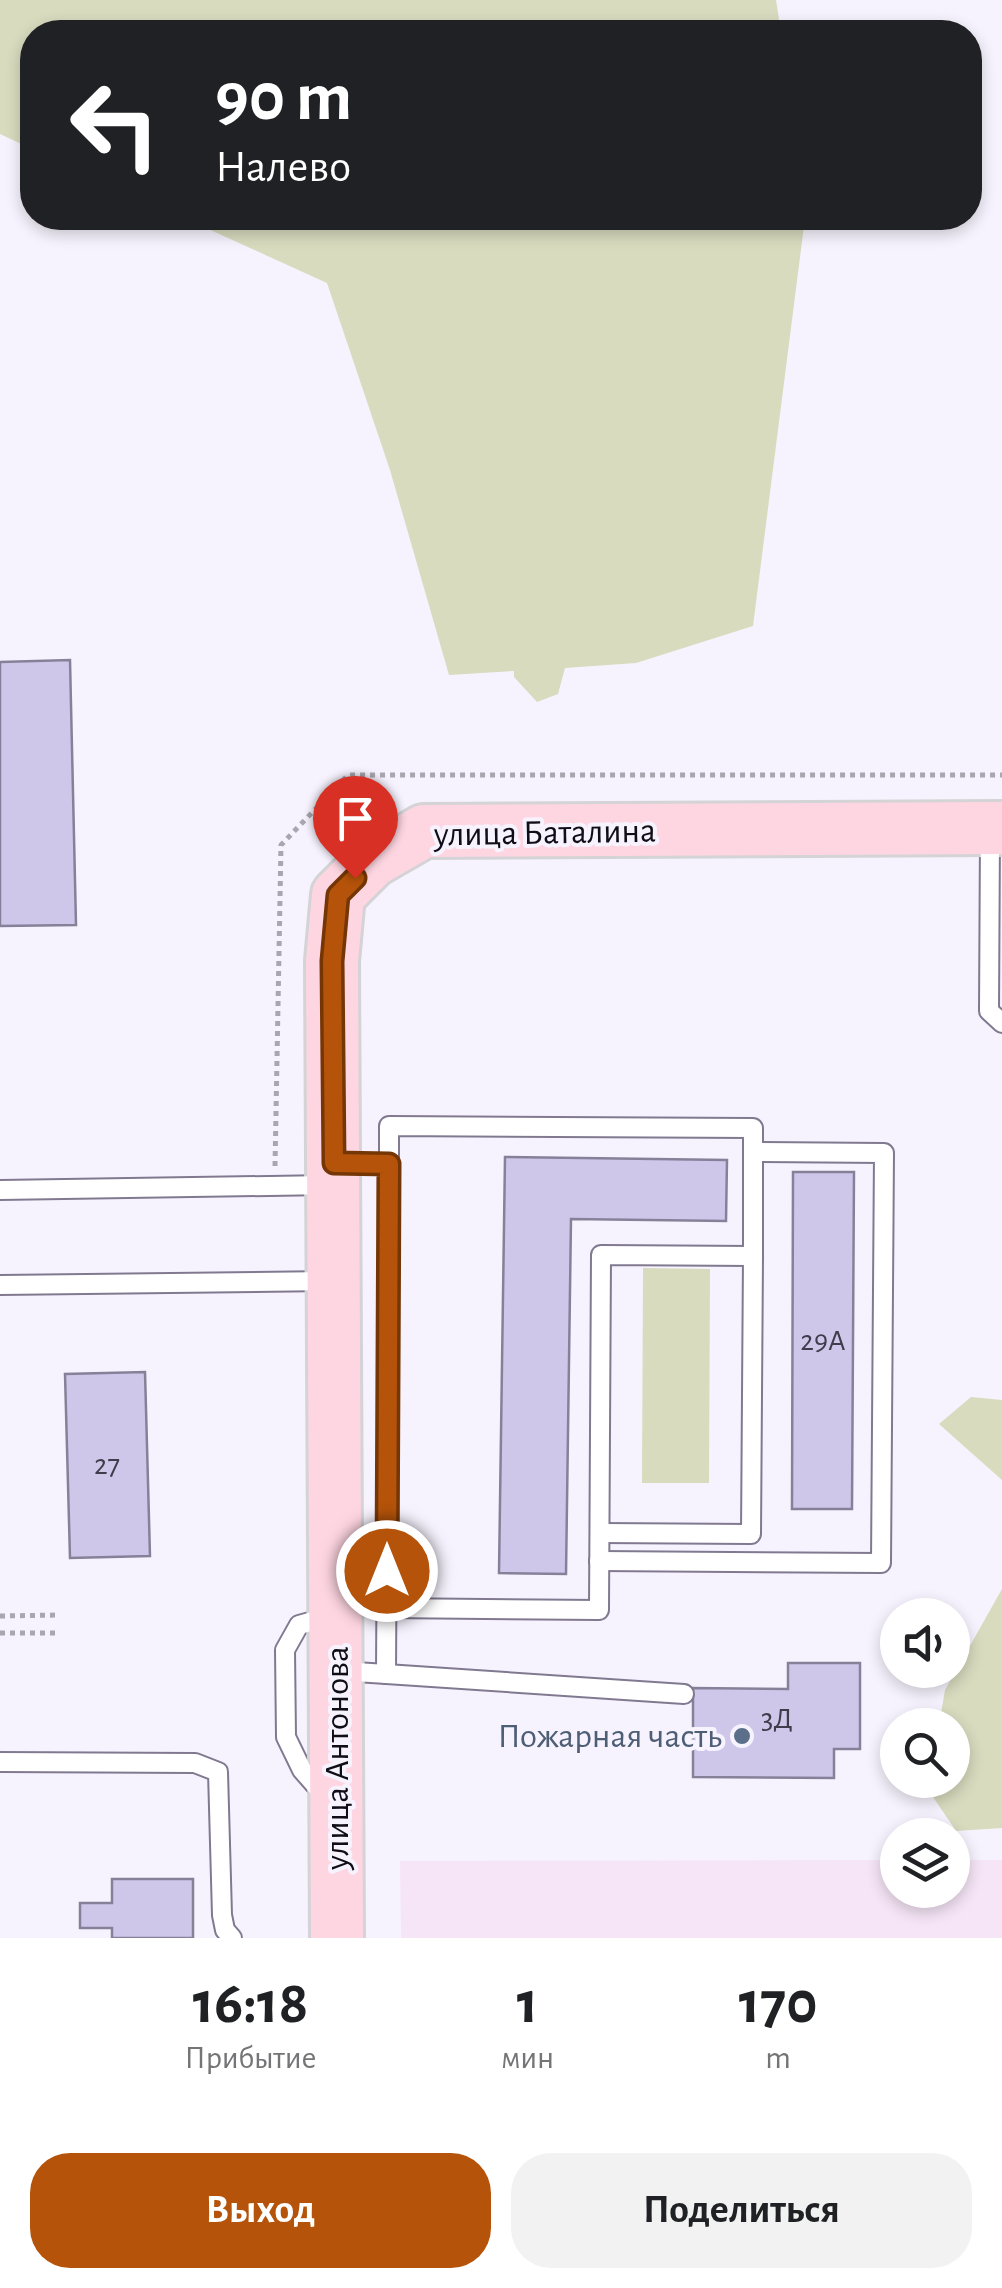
<!DOCTYPE html>
<html lang="ru">
<head>
<meta charset="utf-8">
<style>
	:root { --surface:#fff; --page:#f2f2f2; --text:#202124; --muted:#757577; --accent:#b45309 }
	body { margin:0; font-family:"Alegreya Sans",sans-serif; background:var(--page); color:var(--text); height:100vh; display:flex; flex-direction:column; font-size:38px; white-space:nowrap }
	* { box-sizing:border-box; margin:0 }
	p { font-size:32px; color:var(--muted) }
	.icon { flex:none; width:55px; height:55px; fill:none; stroke:currentColor; stroke-width:2; stroke-linecap:round; stroke-linejoin:round }
	.map { position:relative; height:1938px; overflow:hidden }
	.side { display:flex; flex-direction:column; background:var(--surface); flex:1 }
	.side>* { flex:none }
	.banner { position:absolute; left:20px; top:20px; width:962px; height:210px; border-radius:40px; box-shadow:0 5px 15px #0003; background:#202124; color:#fff; overflow:hidden }
	.buttons { position:absolute; left:880px; top:1598px; display:grid; gap:20px }
	.buttons a { display:grid; place-items:center; width:90px; height:90px; border-radius:50%; background:var(--surface); box-shadow:0 5px 15px #0003; font-size:50px }
	.pin { position:absolute; display:grid; place-items:center; width:85px; height:85px; color:#fff; margin:-102px -42px; border-radius:50% 50% 50% 0; rotate:-45deg; box-shadow:0 0 10px #0007 }
	.pin .icon { rotate:45deg }
	.me { position:absolute; width:110px; margin:-55px; rotate:0deg; stroke-linejoin:round; filter:drop-shadow(0 0 8px #0008) }
	.turn { display:flex; align-items:center; gap:35px; height:210px; padding:0 30px; font-size:45px }
	.turn .icon { width:130px; height:130px; stroke-width:2.5 }
	.turn b { display:block; font-size:70px; line-height:85px }
	.eta { display:flex; justify-content:space-evenly; align-items:center; height:170px; text-align:center }
	.eta b { font-size:60px; font-weight:700; line-height:70px }
	.button { display:flex; gap:20px; margin-top:auto; padding:20px 30px }
	.button a { flex:1; height:115px; border-radius:40px; background:var(--accent); color:#fff; font-size:40px; font-weight:700; line-height:115px; text-align:center }
	.button a+a { background:var(--page); color:var(--text) }
	.map>svg:first-child { display:block }
</style>
</head>
<body>
<div class="map">
<svg width="1002" height="1938" viewBox="0 0 1002 1938">
	<rect width="100%" height="100%" fill="#f7f3fe"/>
	<polygon fill="#f6e5f7" points="897,1860 898,1890 952,1890 953,1860 1002,1860 1002,1938 401,1938 400,1861"/>
	<g fill="#d8dbbe">
		<polygon points="0,0 776,0 781,32 32,32 32,149 0,134"/>
		<polygon points="184,218 805,218 753,626 636,663 565,668 558,694 537,702 514,677 514,671 449,675 390,470 327,283"/>
		<polygon points="643,1268 710,1269 709,1483 642,1483"/>
		<polygon points="971,1397 1002,1400 1002,1480 939,1424"/>
		<polygon points="1002,1589 1002,1828 956,1831 927,1788 928,1780 952,1780 952,1725 939,1725 945,1690"/>
	</g>
	<g fill="#cfc7ea" stroke="#868199" stroke-width="2.5">
		<polygon points="70,660 76,925 0,926 0,662"/>
		<polygon points="505,1157 727,1160 726,1221 571,1219 566,1574 499,1573"/>
		<polygon points="793,1172 854,1172 852,1509 792,1509"/>
		<polygon points="145,1372 150,1556 70,1558 65,1374"/>
		<polygon points="788,1663 860,1663 860,1749 834,1749 834,1778 693,1777 693,1688 788,1689"/>
		<polygon points="112,1879 193,1879 193,1938 112,1938 112,1928 80,1928 80,1903 112,1903"/>
	</g>
	<g fill="none" stroke-linecap="round" stroke-linejoin="round">
		<g stroke="#817990" stroke-width="22">
			<g id="lane">
				<polyline points="990,834 989,1011 1002,1023"/>
				<polyline points="335,1163 389,1163 386,1674"/>
				<polyline points="0,1190 329,1185"/>
				<polyline points="0,1285 329,1281"/>
				<polyline points="600,1533 751,1534 753,1256"/>
				<polyline points="599,1561 881,1563 884,1153 753,1152"/>
				<polyline points="386,1608 599,1610 601,1255 753,1256 753,1128 389,1126 389,1163"/>
				<polyline points="341,1671 684,1694"/>
				<polyline points="0,1762 195,1763 218,1772 222,1915 225,1930 232,1938"/>
				<polyline points="324,1795 302,1770 286,1737 285,1650 299,1625 331,1616"/>
			</g>
		</g>
		<g stroke="#d4d3d5" stroke-width="58">
			<polyline id="primary" points="337,1938 332,961 338,895 372,861 424,831 1002,828"/>
		</g>
		<g stroke="#a9a6b0" stroke-width="5" stroke-dasharray="5 5" stroke-linecap="butt">
			<polyline points="275,1166 281,845 348,775 1002,775"/>
			<polyline points="0,1616 59,1615"/>
			<polyline points="0,1633 59,1633"/>
		</g>
		<use href="#lane" stroke="#fff" stroke-width="18"/>
		<use href="#primary" stroke="#fed6e2" stroke-width="52"/>
	</g>
	<g fill="none" stroke-linecap="round" stroke-linejoin="round">
		<g stroke="#753606" stroke-width="25">
			<polyline id="route" points="355,878 338,895 332,961 334,1163 389,1164 387,1571"/>
		</g>
		<use href="#route" stroke="#b45309" stroke-width="18"/>
	</g>
	<circle fill="#5c6f8a" stroke="#f7f3fe" stroke-width="4" cx="742" cy="1736" r="10"/>
	<g text-anchor="middle" dominant-baseline="central" stroke-width="8" stroke-linejoin="round" paint-order="stroke">
		<g font-size="30" fill="#403c4b">
			<text x="823" y="1341">29А</text>
			<text x="107" y="1465">27</text>
			<text x="777" y="1719">3Д</text>
		</g>
		<g font-size="35" fill="#100d16" stroke="#f7f3fe">
			<text transform="translate(545 833) rotate(-1)">улица Баталина</text>
			<text transform="translate(337 1758) rotate(-90)">улица Антонова</text>
		</g>
		<g font-size="35" fill="#4e5e75" stroke="#f7f3fe" text-anchor="end">
			<text x="722" y="1736">Пожарная часть</text>
		</g>
	</g>
</svg>
<div class="buttons">
<a><svg class="icon" aria-label="sound" viewBox="0 0 24 24"><path d="M4 9h4l5-4v14l-5-4H4zM17 9q2 3 0 6"/></svg></a>
<a><svg class="icon" aria-label="search" viewBox="0 0 24 24"><circle cx="10" cy="10" r="6"/><path d="M15 15l6 6"/></svg></a>
<a><svg class="icon" aria-label="layers" viewBox="0 0 24 24"><path d="M12 4l9 5-9 5-9-5zM3 14l9 5 9-5"/></svg></a>
</div>
<div class="pin" style="left:355px;top:878px;background:#d93025"><svg class="icon" aria-label="arrive" viewBox="0 0 24 24"><path d="M6 21V4h12l-3 4 3 4H6"/></svg></div>
<svg class="me" style="left:387px;top:1571px" viewBox="-20 -20 40 40"><circle r="17" fill="#b45309" stroke="#fff" stroke-width="3"/><path d="M0-11L8 9 0 5-8 9z" fill="#fff"/></svg>
<div class="banner">
<div class="turn"><svg class="icon" aria-label="left" viewBox="0 0 24 24"><path d="M17 20v-9H6M10 6l-5 5 5 5"/></svg><div><b>90 m</b>Налево</div></div>
</div>
</div>
<section class="side">
<div class="eta">
<div><b>16:18</b><p>Прибытие</p></div>
<div><b>1</b><p>мин</p></div>
<div><b>170</b><p>m</p></div>
</div>
<div class="button"><a>Выход</a><a>Поделиться</a></div>
</section>
</body>
</html>
